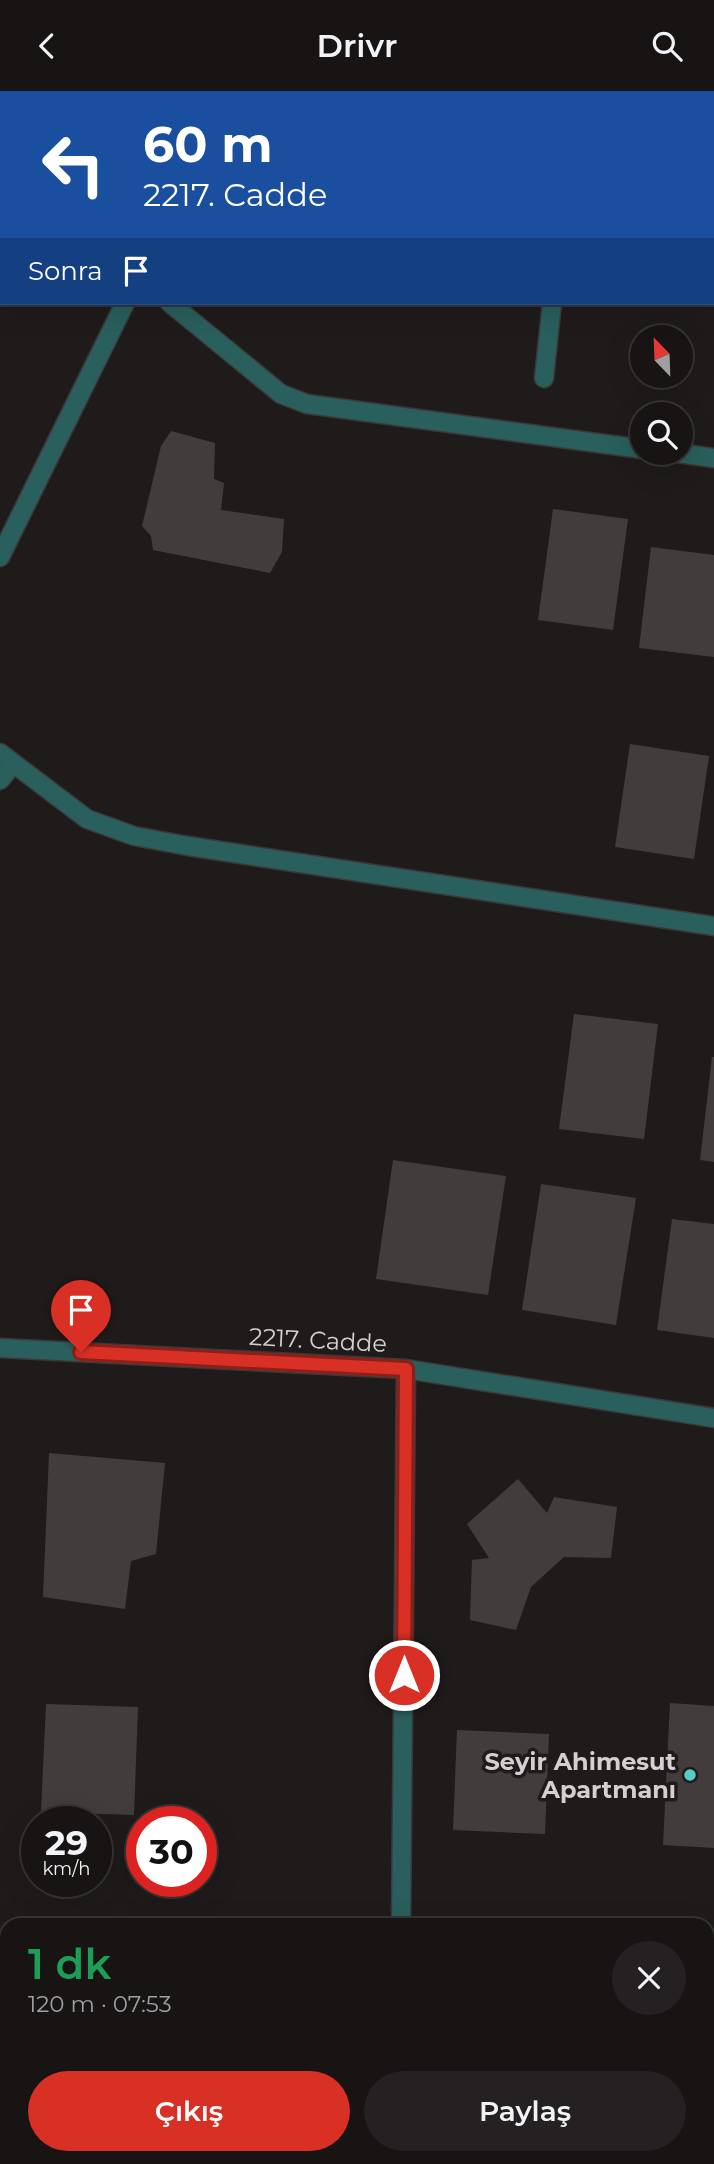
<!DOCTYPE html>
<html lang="tr">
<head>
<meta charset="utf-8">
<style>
	:root { --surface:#181414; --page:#252122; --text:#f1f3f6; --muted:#9f9ea0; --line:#363334; --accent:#d93025 }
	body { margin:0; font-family:Montserrat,sans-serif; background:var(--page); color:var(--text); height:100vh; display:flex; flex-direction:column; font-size:26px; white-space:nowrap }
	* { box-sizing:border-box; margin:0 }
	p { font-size:23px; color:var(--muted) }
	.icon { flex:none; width:38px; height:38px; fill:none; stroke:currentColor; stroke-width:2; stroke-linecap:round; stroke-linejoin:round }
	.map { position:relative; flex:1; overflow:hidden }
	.panel { position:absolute; left:0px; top:1827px; width:714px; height:247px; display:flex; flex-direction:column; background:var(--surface); border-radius:21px 21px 0 0; box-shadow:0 7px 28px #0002,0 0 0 2px var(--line) }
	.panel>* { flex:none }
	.hud { position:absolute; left:0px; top:0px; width:714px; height:214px; box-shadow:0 7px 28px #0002,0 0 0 2px var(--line); background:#1a4fa0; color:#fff; overflow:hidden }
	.needle { width:46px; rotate:337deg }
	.fabs { position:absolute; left:630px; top:234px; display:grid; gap:14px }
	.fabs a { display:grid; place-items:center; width:63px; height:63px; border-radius:50%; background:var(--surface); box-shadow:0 7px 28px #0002,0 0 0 2px var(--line); font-size:35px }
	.speed { position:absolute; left:21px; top:1715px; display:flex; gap:14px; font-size:35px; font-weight:700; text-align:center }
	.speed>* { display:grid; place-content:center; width:91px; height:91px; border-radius:50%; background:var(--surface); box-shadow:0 7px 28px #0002,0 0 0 2px var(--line); line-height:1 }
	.speed small { font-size:18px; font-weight:400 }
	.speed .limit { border:10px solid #d22; background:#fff; color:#111 }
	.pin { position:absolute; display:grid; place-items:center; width:60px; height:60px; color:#fff; margin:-72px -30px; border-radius:50% 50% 50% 0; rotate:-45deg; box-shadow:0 0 7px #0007 }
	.pin .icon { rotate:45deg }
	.me { position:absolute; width:77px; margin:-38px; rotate:0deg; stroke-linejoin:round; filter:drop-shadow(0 0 5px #0008) }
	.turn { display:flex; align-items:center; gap:24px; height:147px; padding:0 28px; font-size:32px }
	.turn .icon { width:91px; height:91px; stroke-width:2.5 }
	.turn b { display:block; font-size:49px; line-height:60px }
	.then { display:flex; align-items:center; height:66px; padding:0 28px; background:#0003; gap:14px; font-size:26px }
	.round { display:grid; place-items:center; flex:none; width:74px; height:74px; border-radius:37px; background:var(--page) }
	.overview { display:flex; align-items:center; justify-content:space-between; height:119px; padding:0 28px }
	h1 { font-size:42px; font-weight:600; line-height:52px; color:#1e9e55 }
	.primary-button { display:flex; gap:14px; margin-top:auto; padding:14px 28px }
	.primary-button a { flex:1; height:80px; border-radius:42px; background:var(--accent); color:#fff; font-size:28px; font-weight:600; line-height:80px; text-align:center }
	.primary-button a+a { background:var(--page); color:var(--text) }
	header { display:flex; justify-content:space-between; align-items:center; height:91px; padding:0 28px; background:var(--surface); font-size:32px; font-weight:600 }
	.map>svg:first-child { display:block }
</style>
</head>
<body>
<header><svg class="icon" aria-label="back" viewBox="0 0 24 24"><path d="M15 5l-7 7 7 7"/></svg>Drivr<svg class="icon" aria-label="search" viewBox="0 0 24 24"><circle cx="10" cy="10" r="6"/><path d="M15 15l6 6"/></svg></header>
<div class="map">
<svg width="714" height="2073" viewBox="0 0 714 2073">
	<rect width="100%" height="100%" fill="#201b1b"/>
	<g fill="#433c3d">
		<polygon points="171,340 215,352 214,388 224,392 221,419 284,428 282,461 270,482 153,459 151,445 142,435 161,355"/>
		<polygon points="553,418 628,428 613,539 538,529"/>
		<polygon points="651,456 714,464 714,566 639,557"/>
		<polygon points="630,653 709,665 694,768 615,756"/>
		<polygon points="574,923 658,933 644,1048 559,1038"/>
		<polygon points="712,966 714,966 714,1071 700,1069"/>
		<polygon points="393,1069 506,1085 488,1204 376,1188"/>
		<polygon points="541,1093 636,1107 616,1234 522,1219"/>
		<polygon points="672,1128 714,1133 714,1247 657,1239"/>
		<polygon points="49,1362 165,1372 156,1463 131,1470 125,1518 43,1506"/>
		<polygon points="518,1388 547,1422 554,1406 617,1416 611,1467 564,1466 531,1496 516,1539 470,1529 472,1469 489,1467 467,1433"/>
		<polygon points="670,1612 714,1615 714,1757 663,1754"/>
		<polygon points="46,1613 138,1616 134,1724 41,1721"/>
		<polygon points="457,1639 549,1643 545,1743 453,1739"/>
		<polygon points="33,2067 128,2067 128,2073 32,2073"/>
		<polygon points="433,2069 539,2070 539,2073 433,2073"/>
	</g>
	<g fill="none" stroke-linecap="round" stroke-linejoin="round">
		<g stroke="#3d3838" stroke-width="21">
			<g id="lane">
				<polyline points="574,2 574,0"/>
				<polyline points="544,287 552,212"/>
				<polyline points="0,466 125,212"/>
			</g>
		</g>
		<g stroke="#3d3838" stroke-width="21">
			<g id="street">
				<polyline points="0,72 2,73"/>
				<polyline points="170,212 281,303 307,313 642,358"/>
				<polyline points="678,362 714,367"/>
				<polyline points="0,662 87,728 134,745 188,755 714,835"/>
				<polyline points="0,689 13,673"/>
				<polyline points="0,1257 406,1278 714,1327"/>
				<polyline points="401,1834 406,1278"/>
				<polyline points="400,2073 400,2067"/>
			</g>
		</g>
		<use href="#lane" stroke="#295f5c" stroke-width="18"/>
		<use href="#street" stroke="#295f5c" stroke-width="18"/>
	</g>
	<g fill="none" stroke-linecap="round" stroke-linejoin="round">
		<g stroke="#8d1f18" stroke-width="18">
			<polyline id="route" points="81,1261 406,1278 404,1584"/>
		</g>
		<use href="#route" stroke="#d93025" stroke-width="12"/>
	</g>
	<circle fill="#54cdc6" stroke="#201b1b" stroke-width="2.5" cx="690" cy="1684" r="7"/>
	<g text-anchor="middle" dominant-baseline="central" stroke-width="7" stroke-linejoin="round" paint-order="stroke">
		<g font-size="24" fill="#d4d0d1" stroke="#201b1b">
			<text transform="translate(318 1249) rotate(3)">2217. Cadde</text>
		</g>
		<g font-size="24" font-weight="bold" fill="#d4d0d1" stroke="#201b1b" text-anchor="end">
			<text x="676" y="1670">Seyir Ahimesut<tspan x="676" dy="28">Apartmanı</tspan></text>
		</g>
	</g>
</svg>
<div class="fabs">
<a><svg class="needle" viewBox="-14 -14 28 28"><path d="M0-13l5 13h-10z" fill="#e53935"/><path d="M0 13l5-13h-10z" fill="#9f9ea0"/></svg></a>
<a><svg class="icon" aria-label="search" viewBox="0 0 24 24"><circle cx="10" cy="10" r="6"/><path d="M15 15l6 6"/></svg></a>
</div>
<div class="speed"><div>29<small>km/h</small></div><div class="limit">30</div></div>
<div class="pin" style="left:81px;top:1261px;background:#d93025"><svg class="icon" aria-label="arrive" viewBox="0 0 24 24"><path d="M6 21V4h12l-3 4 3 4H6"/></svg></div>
<svg class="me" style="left:404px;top:1584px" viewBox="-20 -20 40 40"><circle r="17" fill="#d93025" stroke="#fff" stroke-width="3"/><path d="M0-11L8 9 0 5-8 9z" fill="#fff"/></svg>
<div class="hud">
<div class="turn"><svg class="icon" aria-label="left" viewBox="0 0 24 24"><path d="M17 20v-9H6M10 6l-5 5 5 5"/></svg><div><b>60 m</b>2217. Cadde</div></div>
<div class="then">Sonra<svg class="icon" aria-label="arrive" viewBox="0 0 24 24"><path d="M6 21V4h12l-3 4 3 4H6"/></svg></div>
</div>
<section class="panel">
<div class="overview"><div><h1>1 dk</h1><p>120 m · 07:53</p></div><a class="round"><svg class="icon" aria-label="close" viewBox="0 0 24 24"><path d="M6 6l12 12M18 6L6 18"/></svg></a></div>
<div class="primary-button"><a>Çıkış</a><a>Paylaş</a></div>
</section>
</div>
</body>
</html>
